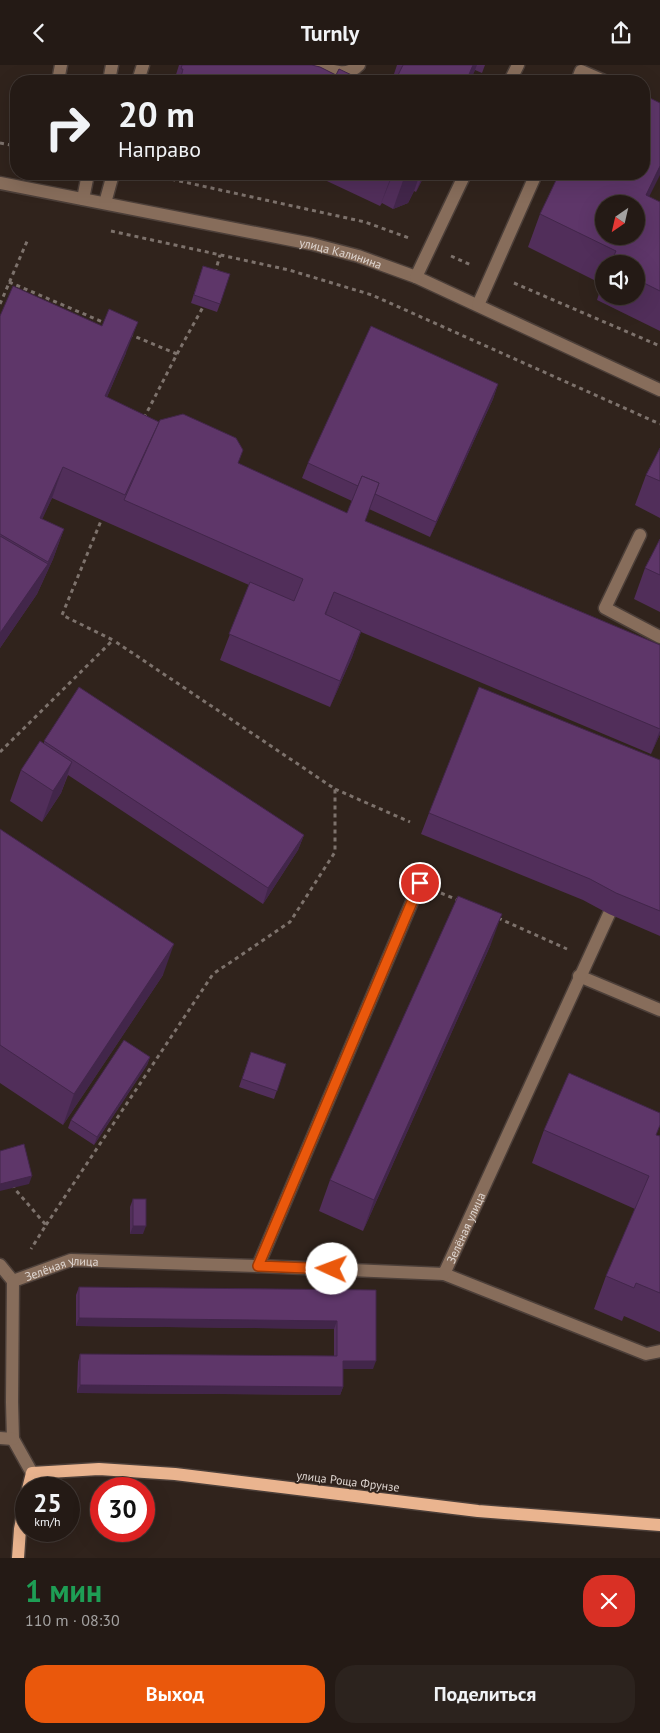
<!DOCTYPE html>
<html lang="ru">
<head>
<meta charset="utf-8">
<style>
	:root { --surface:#241a15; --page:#2c231e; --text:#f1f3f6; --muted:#a3a1a0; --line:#413834; --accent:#ea580c }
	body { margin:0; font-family:"PT Sans",sans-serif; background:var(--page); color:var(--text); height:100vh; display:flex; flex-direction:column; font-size:19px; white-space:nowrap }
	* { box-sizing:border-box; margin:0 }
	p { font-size:16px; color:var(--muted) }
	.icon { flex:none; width:28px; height:28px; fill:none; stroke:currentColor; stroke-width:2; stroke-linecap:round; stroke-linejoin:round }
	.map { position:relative; height:1493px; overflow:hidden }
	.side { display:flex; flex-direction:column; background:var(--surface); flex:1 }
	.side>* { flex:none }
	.top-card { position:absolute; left:10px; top:10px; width:640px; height:105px; border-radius:20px; box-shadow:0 5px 20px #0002,0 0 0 1px var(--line); background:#241a15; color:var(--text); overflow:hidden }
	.needle { width:32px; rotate:214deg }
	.fabs { position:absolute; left:595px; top:130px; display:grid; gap:10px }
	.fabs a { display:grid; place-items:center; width:50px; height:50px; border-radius:50%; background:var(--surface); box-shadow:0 5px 20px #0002,0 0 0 1px var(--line); font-size:25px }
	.speed { position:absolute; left:15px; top:1412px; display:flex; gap:10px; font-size:25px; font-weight:700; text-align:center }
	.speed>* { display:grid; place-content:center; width:65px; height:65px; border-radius:50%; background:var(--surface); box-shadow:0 5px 20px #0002,0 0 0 1px var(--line); line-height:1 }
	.speed small { font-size:12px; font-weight:400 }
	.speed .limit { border:8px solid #d22; background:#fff; color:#111 }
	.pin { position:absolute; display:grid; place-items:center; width:42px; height:42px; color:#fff; margin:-21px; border:2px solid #fff; border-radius:50%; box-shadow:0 1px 5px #0007 }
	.me { position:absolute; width:55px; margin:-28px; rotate:272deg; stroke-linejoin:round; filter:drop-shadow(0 0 4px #0008) }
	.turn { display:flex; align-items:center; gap:18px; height:105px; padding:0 25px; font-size:22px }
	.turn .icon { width:65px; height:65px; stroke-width:2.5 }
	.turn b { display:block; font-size:35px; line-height:42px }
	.round { display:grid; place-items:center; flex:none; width:52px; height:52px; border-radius:20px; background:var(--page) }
	.overview { display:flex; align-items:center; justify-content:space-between; height:85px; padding:0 25px }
	h1 { font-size:30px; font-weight:800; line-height:38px; color:#1e9e55 }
	.button { display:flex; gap:10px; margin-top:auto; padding:10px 25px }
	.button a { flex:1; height:58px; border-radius:20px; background:var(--accent); color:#fff; font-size:20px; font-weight:800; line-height:58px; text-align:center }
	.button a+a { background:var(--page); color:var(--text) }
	header { display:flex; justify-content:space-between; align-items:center; height:65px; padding:0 25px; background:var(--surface); font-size:22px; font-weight:800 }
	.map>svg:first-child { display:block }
</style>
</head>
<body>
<header><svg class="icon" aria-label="back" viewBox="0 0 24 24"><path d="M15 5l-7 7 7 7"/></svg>Turnly<svg class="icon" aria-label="share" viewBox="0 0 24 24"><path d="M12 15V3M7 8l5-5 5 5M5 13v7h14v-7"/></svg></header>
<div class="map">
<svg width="660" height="1493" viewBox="0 0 660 1493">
	<rect width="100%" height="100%" fill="#30231c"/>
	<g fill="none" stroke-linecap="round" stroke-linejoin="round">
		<g stroke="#4c3f39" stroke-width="15">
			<g id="minor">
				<path d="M313 0C328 4 346 14 359 0"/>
				<polyline points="58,16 61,0"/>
				<polyline points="109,16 112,0"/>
				<polyline points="138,16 143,0"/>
				<polyline points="510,16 518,0"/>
				<polyline points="577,16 581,6 604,16"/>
				<path id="s1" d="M0 118 312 179 358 191 416 212 660 325"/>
				<polyline points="83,134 88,109"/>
				<polyline points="105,138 113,109"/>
				<polyline points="416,212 465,109"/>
				<polyline points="478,240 536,109"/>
				<polyline points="640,470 605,543 660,572"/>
				<polyline points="579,911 660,945"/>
				<polyline points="0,1200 13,1216"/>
				<polyline points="258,1201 420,818"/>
				<polyline points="444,1209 646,1289 660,1286"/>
				<path id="s2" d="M13 1216 71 1195 258 1201 444 1209 609 849"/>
				<polyline points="13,1216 12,1337 13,1374 32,1408"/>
				<polyline points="0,1373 13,1374"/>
			</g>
		</g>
		<g stroke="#4c3f39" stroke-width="15">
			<g id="major">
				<polyline points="28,1424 32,1408 99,1404 175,1409 478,1446 660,1460"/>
				<polyline points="18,1493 20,1464 26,1434"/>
			</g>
		</g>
		<g stroke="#7d726c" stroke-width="3" stroke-dasharray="4 4" stroke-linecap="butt">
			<polyline points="0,78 16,81"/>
			<polyline points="148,109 365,157 409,173"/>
			<polyline points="111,166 289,205 372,230 660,359"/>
			<polyline points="451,191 471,200"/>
			<polyline points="215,208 220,190"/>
			<polyline points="9,217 105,258"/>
			<polyline points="514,218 660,281"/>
			<polyline points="0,239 28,174"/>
			<polyline points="129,269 177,289 144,353"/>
			<polyline points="177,289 203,242"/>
			<polyline points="0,687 113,575 62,550 103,451"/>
			<polyline points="335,724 410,757"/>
			<polyline points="441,828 460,836"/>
			<polyline points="498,853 567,884"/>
			<polyline points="13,1119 14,1123 46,1160 31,1184"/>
			<polyline points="46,1160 213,909 290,857 335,787 335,724 113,575"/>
		</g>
		<use href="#minor" stroke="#876d5b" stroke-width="12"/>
		<use href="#major" stroke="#eab48f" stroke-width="12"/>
	</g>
	<g fill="#512e5a" fill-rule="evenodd">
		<polygon points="179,0 312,0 336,10 357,16 174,16"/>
		<polygon points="397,0 485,0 482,8 475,5 470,15 396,13 393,12"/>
		<polygon points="312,109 425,109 416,127 414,126 408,138 393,144 382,138 380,141"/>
		<path d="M649 132 660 137V266L597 235 602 219 528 182 540 149ZM604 199H636V231H604Z"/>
		<polygon points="203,201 220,239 217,247 191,238"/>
		<polygon points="0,251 126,288 107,332 238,399 347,448 352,436 302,413 308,398 498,319 493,334 430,472 369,444 365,456 660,580 660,669 651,689 361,567 352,592 330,642 220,595 249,520 52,433 42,454 64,464 53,494 37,529 0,583"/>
		<polygon points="660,383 660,453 635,440 646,410"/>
		<polygon points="660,474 660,547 634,534 645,503"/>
		<polygon points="44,676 304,770 298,785 263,839 68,710 61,728 42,757 10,736 21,705 44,678"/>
		<polygon points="660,695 660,871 609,849 583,835 421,769 429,748"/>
		<polygon points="0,764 163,910 63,1060 0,1018"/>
		<polygon points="491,879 363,1166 319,1146 330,1115"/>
		<polygon points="251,987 286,999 274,1034 239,1022"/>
		<polygon points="150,992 147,1000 94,1080 68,1063 71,1055"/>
		<polygon points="544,1065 657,1070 660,1071 660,1267 624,1251 622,1256 594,1244 606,1211 635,1144 532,1098"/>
		<polygon points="133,1134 143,1169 130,1169 130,1142"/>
		<polygon points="79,1222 376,1225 373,1304 343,1304 343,1322 340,1330 77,1328 78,1297 80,1289 334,1291 334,1264 76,1261 76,1230"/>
	</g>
	<g fill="#42264a">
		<polygon points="473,0 477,0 475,5 470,16 466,16"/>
		<polygon points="660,101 660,110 636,158 646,130"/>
		<polygon points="392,109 393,109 380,141"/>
		<polygon points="409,109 420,109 414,126 408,138 393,144 405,110"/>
		<polygon points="423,109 425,109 416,127"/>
		<polygon points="138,257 126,288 94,362 105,331"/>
		<polygon points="498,319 493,334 430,472 436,457"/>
		<polygon points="63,402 52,433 29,483 40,453"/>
		<polygon points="64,464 53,494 37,529 0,583 0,568 47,500"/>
		<polygon points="334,527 325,552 325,549"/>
		<polygon points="361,566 352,592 330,642 340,616"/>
		<polygon points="660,665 660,669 651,689"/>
		<polygon points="72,697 61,728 42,757 53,726"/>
		<polygon points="304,770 298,785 263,839 268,823"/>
		<polygon points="502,849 491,879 363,1166 374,1135"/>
		<polygon points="174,879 163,910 63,1060 74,1029"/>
		<polygon points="150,992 147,1000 94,1080 97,1072"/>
		<polygon points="32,1111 29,1119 0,1126 0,1119"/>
		<polygon points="133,1161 146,1161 143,1169 130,1169"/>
		<polygon points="79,1253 337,1256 334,1264 76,1261"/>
		<polygon points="343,1296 376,1296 373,1304 340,1304"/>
		<polygon points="80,1320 343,1322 340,1330 77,1328"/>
	</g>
	<g fill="#5e3669" stroke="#42264a" fill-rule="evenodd">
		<polygon points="182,0 312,0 320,2 336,10 339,4 358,13 357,16 180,16 183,4 181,4"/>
		<polygon points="403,0 473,0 467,14 472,16 395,16"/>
		<polygon points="607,12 615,16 605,16"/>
		<path d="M644 30 660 38V101L646 130 660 137V226L636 214V199H610L616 186 540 149 559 109H644ZM604 139H636V171H604Z"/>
		<polygon points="203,201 230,209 220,239 194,230"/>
		<polygon points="13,221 102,261 109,244 138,257 105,331 159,357 125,430 63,402 40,453 64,464 48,497 0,469 0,251"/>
		<polygon points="371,261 498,319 436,457 375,429 379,418 362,411 358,421 308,398"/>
		<polygon points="183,349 236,373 243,385 238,398 347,448 362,411 379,418 365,456 660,580 660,664 334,527 325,549 361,566 340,616 229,569 250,517 294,536 303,514 124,435 160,355"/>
		<polygon points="660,383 660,416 646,410"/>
		<polygon points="0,471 48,499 0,568"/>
		<polygon points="660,474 660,510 645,503"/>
		<polygon points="79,622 304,770 268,823 44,676"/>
		<polygon points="479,622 660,695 660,846 616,828 590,814 429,748"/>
		<polygon points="40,676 72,697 53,726 21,705"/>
		<polygon points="0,764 174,879 74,1029 0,980"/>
		<polygon points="458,831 502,849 374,1135 330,1115"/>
		<polygon points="124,975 150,992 97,1072 71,1055"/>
		<polygon points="251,987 286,999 277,1026 242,1014"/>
		<polygon points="569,1008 660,1048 660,1060 656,1070 660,1071 660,1228 636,1218 634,1223 606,1211 649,1111 544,1065"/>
		<polygon points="24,1079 32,1111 0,1119 0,1086"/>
		<rect x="133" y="1134" width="13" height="27"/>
		<polygon points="79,1222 376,1225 376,1296 343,1296 343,1322 80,1320 80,1289 337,1291 337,1256 79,1253"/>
	</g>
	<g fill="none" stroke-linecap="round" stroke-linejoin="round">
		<g stroke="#983908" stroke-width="12">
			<polyline id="route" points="332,1204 258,1201 420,818"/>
		</g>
		<use href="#route" stroke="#ea580c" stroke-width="9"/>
	</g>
	<g text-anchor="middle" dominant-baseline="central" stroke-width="4" stroke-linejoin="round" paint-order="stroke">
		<g font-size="12" fill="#ded5d0" stroke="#30231c">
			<text stroke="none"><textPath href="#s1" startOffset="348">улица Калинина</textPath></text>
			<text stroke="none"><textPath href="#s2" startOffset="486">Зелёная улица</textPath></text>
			<text stroke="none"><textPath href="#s2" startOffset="51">Зелёная улица</textPath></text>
			<text transform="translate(348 1416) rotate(7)">улица Роща Фрунзе</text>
		</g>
	</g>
</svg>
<div class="fabs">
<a><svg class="needle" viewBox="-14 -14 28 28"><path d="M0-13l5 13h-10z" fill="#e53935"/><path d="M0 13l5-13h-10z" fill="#a3a1a0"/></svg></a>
<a><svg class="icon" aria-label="sound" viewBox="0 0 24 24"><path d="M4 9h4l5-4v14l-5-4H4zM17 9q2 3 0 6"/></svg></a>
</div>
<div class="speed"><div>25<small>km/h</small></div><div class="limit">30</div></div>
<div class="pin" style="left:420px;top:818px;background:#d93025"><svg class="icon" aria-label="arrive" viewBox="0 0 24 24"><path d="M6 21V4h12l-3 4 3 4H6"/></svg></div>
<svg class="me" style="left:332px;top:1204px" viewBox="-20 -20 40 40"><circle r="19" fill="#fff"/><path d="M0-13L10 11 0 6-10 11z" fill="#ea580c"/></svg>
<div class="top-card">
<div class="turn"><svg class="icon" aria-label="right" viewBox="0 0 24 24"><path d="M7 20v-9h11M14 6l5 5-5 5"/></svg><div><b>20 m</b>Направо</div></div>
</div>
</div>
<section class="side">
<div class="overview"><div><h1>1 мин</h1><p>110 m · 08:30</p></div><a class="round" style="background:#d93025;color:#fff"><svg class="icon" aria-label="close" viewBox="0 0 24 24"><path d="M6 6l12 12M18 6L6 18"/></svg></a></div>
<div class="button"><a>Выход</a><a>Поделиться</a></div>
</section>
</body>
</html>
